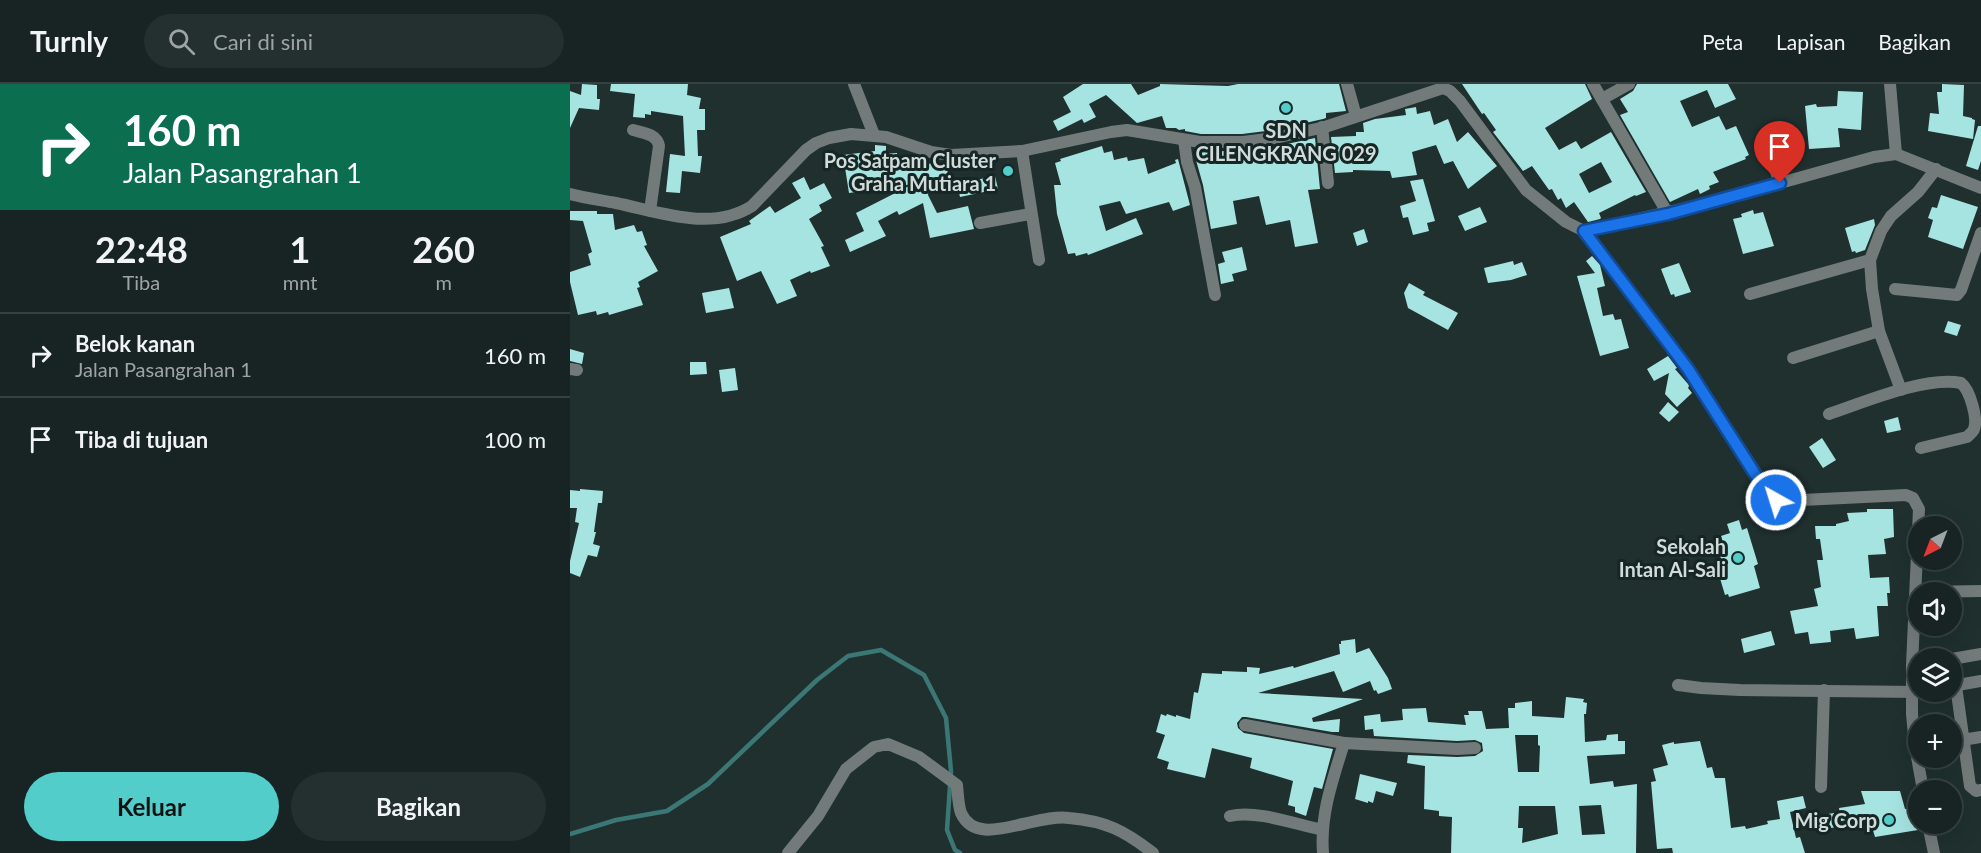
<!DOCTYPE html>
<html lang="id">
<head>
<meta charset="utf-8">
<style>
	:root { --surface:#172423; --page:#243030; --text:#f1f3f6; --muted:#9ea4a6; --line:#364141; --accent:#53cdca }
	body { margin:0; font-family:Lato,sans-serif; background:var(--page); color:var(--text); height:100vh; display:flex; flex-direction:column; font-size:22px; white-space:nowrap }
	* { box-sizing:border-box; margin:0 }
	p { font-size:20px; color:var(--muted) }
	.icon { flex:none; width:33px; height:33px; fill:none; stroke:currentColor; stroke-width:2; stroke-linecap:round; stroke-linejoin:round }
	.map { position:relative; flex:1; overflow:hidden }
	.details { display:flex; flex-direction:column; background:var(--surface); width:570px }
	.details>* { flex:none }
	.banner { background:#0b6e4f; color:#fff; overflow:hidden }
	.needle { width:39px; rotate:222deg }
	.fabs { position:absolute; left:1338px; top:432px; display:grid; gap:12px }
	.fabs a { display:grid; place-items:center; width:54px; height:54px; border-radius:50%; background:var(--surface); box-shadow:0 6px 24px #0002,0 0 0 2px var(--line); font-size:30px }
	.pin { position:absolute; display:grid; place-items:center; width:51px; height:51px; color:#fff; margin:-62px -26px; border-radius:50% 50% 50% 0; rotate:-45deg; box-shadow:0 0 6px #0007 }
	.pin .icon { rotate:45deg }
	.me { position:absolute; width:66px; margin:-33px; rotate:321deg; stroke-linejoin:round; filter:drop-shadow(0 0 4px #0008) }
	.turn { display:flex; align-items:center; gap:21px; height:126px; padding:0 24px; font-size:27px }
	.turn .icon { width:78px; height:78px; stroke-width:2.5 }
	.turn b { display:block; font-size:42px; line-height:51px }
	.eta { display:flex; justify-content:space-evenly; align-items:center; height:102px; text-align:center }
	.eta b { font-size:36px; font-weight:700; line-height:42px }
	.action { display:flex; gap:12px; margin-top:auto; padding:12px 24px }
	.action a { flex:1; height:69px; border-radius:36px; background:var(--accent); color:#111; font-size:24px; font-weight:700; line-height:69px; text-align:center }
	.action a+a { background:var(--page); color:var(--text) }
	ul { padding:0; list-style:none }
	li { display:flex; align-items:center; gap:18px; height:84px; padding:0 24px; border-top:2px solid var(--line) }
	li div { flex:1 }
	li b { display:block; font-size:22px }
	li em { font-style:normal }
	header { display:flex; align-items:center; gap:36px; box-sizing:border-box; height:84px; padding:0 30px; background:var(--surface); border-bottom:2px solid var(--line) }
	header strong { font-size:28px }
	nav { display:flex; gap:33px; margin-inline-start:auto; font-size:21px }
	.search { width:420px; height:54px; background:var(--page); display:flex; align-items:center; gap:15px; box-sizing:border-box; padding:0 21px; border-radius:33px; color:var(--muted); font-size:22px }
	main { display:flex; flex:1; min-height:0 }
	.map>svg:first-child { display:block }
</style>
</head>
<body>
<header>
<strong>Turnly</strong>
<div class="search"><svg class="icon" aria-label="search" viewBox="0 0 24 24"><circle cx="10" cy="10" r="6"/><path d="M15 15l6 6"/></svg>Cari di sini</div>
<nav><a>Peta</a><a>Lapisan</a><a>Bagikan</a></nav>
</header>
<main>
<section class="details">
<div class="banner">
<div class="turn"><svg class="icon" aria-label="right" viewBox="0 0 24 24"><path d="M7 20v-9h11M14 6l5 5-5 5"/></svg><div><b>160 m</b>Jalan Pasangrahan 1</div></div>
</div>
<div class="eta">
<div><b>22:48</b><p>Tiba</p></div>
<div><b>1</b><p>mnt</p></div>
<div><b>260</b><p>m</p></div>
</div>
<ul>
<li><svg class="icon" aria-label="right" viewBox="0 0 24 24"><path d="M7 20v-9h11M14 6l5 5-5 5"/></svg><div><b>Belok kanan</b><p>Jalan Pasangrahan 1</p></div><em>160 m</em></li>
<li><svg class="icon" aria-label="arrive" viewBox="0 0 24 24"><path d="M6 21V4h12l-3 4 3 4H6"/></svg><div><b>Tiba di tujuan</b></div><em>100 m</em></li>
</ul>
<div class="action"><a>Keluar</a><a>Bagikan</a></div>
</section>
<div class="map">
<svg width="1411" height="769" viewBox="0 0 1411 769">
	<rect width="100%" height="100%" fill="#1f302f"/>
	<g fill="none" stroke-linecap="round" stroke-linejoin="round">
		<polyline stroke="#3b7875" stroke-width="4.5" points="0,750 46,736 97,727 138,700 247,596 278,572 311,566 354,591 376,634 381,687 377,746 385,766 390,769"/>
	</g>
	<g fill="#a6e4e1" fill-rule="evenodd">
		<polygon points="12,0 27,1 27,15 30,15 29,26 9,24 0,44 0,7 11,11"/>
		<polygon points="41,0 118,0 117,11 131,14 129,25 135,25 135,46 127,46 128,72 132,72 130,89 112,87 110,109 96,108 100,70 115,72 113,32 81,27 81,31 75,30 75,34 63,33 65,10 40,7"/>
		<polygon points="513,0 561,0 568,11 590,2 590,0 658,2 668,0 769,0 776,27 756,29 756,34 753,35 704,46 672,50 631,50 615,47 615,45 609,46 606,44 596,44 592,32 567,39 536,11 519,20 526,33 514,39 512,35 488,47 483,37 501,28 493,13"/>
		<path d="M892 0H1015L1022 15 975 44 989 66 1006 57 1011 65 1041 48 1076 108 1066 112 1065 111 1029 129 1031 134 1030 135 1018 138 1004 118 996 124 991 114 988 116 982 105 979 106 962 82 953 87 923 48 926 46 914 29 912 30ZM1031 78 1042 98 1019 109 1009 90Z"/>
		<polygon points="1067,0 1158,0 1166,15 1145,24 1137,6 1110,17 1122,43 1149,32 1156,46 1166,42 1179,71 1175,73 1176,75 1143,88 1149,98 1139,102 1140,105 1130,110 1128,105 1100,118 1050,31 1058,28 1050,15 1063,7"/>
		<polygon points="1372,0 1394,1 1393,32 1402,34 1402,35 1405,36 1403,55 1358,47 1360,29 1369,30 1367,8 1372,8"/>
		<polygon points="1268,7 1293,8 1291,46 1268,44 1270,63 1239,65 1235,22 1246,20 1247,23 1267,22"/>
		<polygon points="846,23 847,30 860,27 864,41 878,35 887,58 898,48 927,82 898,105 883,77 874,80 866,61 842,68 847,91 822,94 820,87 783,86 783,88 765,89 761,53 786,52 786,48 794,48 793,39 805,35 836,31 835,25"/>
		<polygon points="1408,42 1411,42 1411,77 1408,86 1396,82"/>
		<polygon points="745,54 750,105 738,106 748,159 725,163 720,136 696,141 689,112 663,117 667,140 641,145 633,101 624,69 685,65 687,72 713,70 712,61"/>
		<polygon points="305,61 316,62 316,70 327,69 328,79 378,80 377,96 359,96 358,111 367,129 398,122 404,145 360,154 353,119 329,131 327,127 308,137 316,152 280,168 275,156 294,147 286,129 343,100 279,109 273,71 305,67"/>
		<polygon points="532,62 534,69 542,67 544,76 557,73 558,77 574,74 578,90 606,79 605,76 608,75 620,121 603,127 599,118 556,130 550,117 529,122 536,147 566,134 573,150 518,171 517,169 506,172 505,169 498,170 487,130 484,101 491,101 485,79 491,77 490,75"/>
		<polygon points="425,92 428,105 390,113 387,100"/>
		<polygon points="234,93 240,106 254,99 262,114 249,121 252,127 239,135 254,162 251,163 260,182 241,189 240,187 220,196 227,212 207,220 191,187 167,197 150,153 181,140 179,137 200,122 205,129 231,114 222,99"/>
		<polygon points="853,95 865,137 857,139 859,147 843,151 838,133 833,134 830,122 846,117 840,97"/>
		<polygon points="1371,111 1408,123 1393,165 1358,153 1363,136 1358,134 1362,123 1367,124"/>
		<polygon points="910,123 917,138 895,147 888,132"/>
		<polygon points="1183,126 1184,130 1193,128 1204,162 1173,170 1163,135 1172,133 1171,130"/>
		<polygon points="0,127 27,127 27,130 43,130 45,146 64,141 67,148 72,147 77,161 74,162 88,187 68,198 70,203 67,204 73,221 39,231 38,228 27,231 26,227 8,231 0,198 0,188 21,181 18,170 22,168 13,137 0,136"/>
		<polygon points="1304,135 1305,141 1295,166 1286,169 1285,167 1282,168 1275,144"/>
		<polygon points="794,145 798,158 787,162 783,149"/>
		<polygon points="672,163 677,186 662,190 664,197 651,200 648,180 655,178 652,168"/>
		<polygon points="1022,172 1030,181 1035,202 1027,204 1033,232 1043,230 1045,236 1051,235 1059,264 1030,272 1007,192 1025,189 1016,177"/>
		<polygon points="943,177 944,181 952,178 957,191 941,196 918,199 914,184"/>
		<polygon points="1109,179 1121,208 1105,213 1104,210 1101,211 1091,185"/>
		<polygon points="839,199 855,208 853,211 888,229 878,246 838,224 834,209"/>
		<polygon points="159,204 164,224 136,229 132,209"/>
		<polygon points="1378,237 1391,241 1387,252 1374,248"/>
		<polygon points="0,265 14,269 12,280 0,277"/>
		<polygon points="1098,272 1107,284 1105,285 1118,300 1119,302 1118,304 1122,309 1107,323 1095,310 1099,289 1084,297 1077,285"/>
		<polygon points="120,278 136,278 137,290 120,291"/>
		<polygon points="165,284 168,306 152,308 149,286"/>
		<polygon points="1098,318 1109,328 1099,338 1089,329"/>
		<polygon points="1328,333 1331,346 1317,349 1314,337"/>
		<polygon points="1252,354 1266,376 1253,384 1239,363"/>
		<polygon points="10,405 33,407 32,419 28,419 24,448 26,448 23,460 30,462 27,473 18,471 10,493 0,489 0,477 9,439 5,438 7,424 0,424 0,406 10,407"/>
		<polygon points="1297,425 1323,425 1324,453 1314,455 1316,470 1298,471 1300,494 1319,493 1320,509 1317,509 1318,522 1307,522 1309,552 1286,555 1284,544 1260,547 1261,558 1240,560 1238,548 1225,550 1220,527 1248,522 1244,505 1251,503 1247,476 1253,476 1250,455 1246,455 1245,442 1266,442 1266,440 1279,437 1277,429 1297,428"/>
		<polygon points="1169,436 1172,446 1177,444 1188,480 1184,482 1190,504 1159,513 1158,510 1155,511 1149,491 1155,490 1148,464 1154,462 1151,452 1160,449 1157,440"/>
		<polygon points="1201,547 1205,561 1174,569 1171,555"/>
		<polygon points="785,555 786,569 799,564 818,594 822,605 808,610 806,606 804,607 800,597 773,608 764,587 688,609 793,615 742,634 743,638 770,635 769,648 762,648 676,633 672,633 667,639 668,644 674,649 763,665 752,705 744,703 736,732 725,728 725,723 718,721 723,697 680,684 682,674 642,664 635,694 597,685 599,678 587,674 595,651 586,648 591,630 596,632 597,630 606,633 606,631 620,635 624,608 628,609 632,589 652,590 652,587 677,588 677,583 690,584 689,590 723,582 724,584 770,570 769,560 771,560 771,557"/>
		<path d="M996 613 1014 615 1013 618 1017 619 1016 630H1014L1015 658 1036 656 1037 651 1048 650V657H1055V670L1017 672 1020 700 1043 697 1044 703 1067 700 1066 769H881L882 733 869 732V727L854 725 855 682 837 679 838 671 887 673 905 672 913 667 912 659 905 656 887 657 804 652 803 645 795 646 794 632 810 630 811 638 833 636 832 625 856 624 858 638 896 641 894 631H899L898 627H912L916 645 939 644 938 624H945V619L962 617V632L994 634ZM945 651H968V661L970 662 969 688H948ZM1031 721 1035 750 1012 751 1009 722ZM949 722H985L988 750 952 759 953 744H948Z"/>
		<polygon points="1130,657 1137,684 1142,683 1145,694 1155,694 1161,744 1175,742 1176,745 1198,740 1197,737 1210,735 1207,717 1233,712 1236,724 1220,728 1226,754 1230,753 1235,769 1103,769 1102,764 1087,765 1081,698 1086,697 1083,685 1098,681 1092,661 1104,658 1104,660"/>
		<polygon points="790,690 827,699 823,712 806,707 803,719 798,717 798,719 785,715"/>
		<polygon points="1291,707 1330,707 1335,725 1348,723 1348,746 1305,753 1299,733 1271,737 1269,724 1295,720"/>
		<polygon points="1264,729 1267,743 1255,745 1252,731"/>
	</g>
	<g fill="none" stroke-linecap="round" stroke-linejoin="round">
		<g stroke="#737b7a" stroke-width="12">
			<polyline points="284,0 304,51"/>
			<polyline points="777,0 786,32"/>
			<polyline points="1023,0 1098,130"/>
			<polyline points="1320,0 1326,70"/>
			<polyline points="1032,15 1059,0"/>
			<polyline points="752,43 758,99"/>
			<path d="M63 46C74 49 87 50 89 62L80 127"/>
			<polyline points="1194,55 1210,99"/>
			<polyline points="614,56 617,78 625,103 645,211"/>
			<polyline points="452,67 469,176"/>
			<path d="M0 110C15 114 31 116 46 119 89 128 142 148 182 122L236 66 246 59 259 54 281 50 316 53 361 68 381 71 452 67 541 48 557 46 630 58H673L705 54 755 43 873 4 880 7 890 17 956 106 996 138 1014 147 1138 119 1304 73 1326 70 1411 104"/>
			<polyline points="410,139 460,130"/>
			<polyline points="1014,147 1118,285 1201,412 1211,417 1336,411 1343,414 1349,425 1342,581 1342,630 1345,662 1353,706"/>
			<polyline points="1325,205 1387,211 1391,206 1411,149"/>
			<polyline points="1180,210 1300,176"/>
			<polyline points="1223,274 1309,247"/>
			<polyline points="0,285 7,286"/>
			<polyline points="1331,306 1309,247 1302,205 1300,176 1311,147 1321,132 1348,108 1366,85"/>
			<path d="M1259 330C1295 318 1355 292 1391 299 1400 306 1408 335 1404 345 1403 348 1399 351 1397 353L1351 364"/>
			<polyline points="1356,508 1411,507"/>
			<polyline points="1382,575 1411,570"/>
			<polyline points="1108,601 1131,604 1170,606 1349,608"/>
			<polyline points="1382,602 1411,597"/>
			<polyline points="1386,602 1400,702 1406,707 1411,706"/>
			<path d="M675 641 774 659C763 695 750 730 753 769"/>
			<polyline points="1392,656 1411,653"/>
			<polyline points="774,659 887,665 905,664"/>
			<polyline points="1251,703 1254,606"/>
			<path d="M660 732C688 726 724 740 753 746"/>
			<polyline points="1358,740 1364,769"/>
			<path d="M218 769 248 732 276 685 304 663 318 660 349 673 387 701C388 710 388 720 391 729 403 755 433 744 453 740 467 737 485 732 499 734 536 737 555 747 583 769"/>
		</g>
	</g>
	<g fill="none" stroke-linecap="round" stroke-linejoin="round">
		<g stroke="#114b97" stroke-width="15">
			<polyline id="route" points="1206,416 1201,412 1194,404 1118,285 1014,147 1098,130 1210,99"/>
		</g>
		<use href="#route" stroke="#1a73e8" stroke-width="10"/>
	</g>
	<g fill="#53cdca" stroke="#152625" stroke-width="2">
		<circle cx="716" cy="24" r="6"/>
		<circle cx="438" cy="87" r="6"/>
		<circle cx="1168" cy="474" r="6"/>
		<circle cx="1319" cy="736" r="6"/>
	</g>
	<g text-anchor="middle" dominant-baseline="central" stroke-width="6" stroke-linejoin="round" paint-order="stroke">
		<g font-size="20" font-weight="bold" fill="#d0dbda" stroke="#152625" text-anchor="end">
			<text x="716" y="46" text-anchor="middle">SDN<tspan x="716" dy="23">CILENGKRANG 029</tspan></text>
			<text x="426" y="76">Pos Satpam Cluster<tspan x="426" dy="23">Graha Mutiara 1</tspan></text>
			<text x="1156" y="462">Sekolah<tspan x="1156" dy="23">Intan Al-Sali</tspan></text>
			<text x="1307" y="736">Mig Corp</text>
		</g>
	</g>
</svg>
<div class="fabs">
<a><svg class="needle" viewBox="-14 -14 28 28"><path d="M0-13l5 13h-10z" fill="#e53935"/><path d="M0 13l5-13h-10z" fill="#9ea4a6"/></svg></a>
<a><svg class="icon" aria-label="sound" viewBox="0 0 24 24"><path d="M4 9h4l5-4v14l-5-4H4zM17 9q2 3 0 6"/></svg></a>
<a><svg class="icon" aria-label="layers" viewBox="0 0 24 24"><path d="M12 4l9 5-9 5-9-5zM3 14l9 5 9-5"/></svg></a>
<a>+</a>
<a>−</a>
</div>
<div class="pin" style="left:1210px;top:99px;background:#d93025"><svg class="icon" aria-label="arrive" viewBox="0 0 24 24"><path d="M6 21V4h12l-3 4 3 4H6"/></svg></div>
<svg class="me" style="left:1206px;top:416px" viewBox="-20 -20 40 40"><circle r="17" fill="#1a73e8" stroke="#fff" stroke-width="3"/><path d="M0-11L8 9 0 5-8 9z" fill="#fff"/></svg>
</div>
</main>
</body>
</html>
